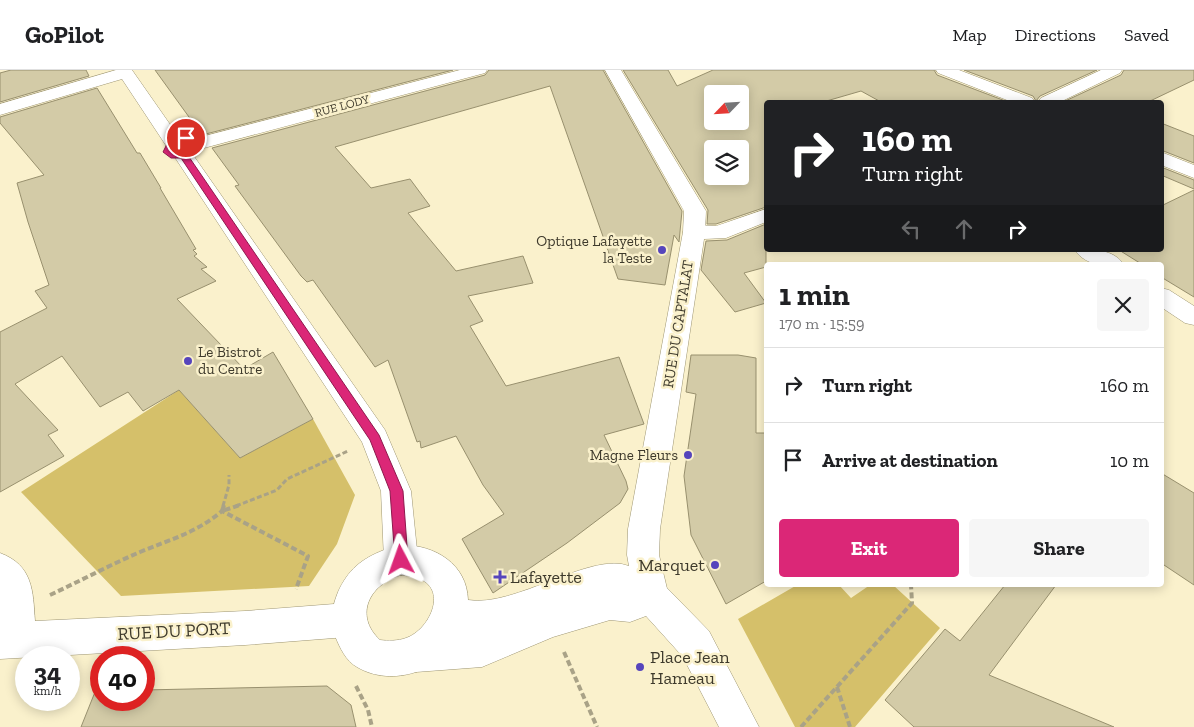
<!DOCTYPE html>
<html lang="en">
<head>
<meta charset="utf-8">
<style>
	:root { --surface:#fff; --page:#f6f6f6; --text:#202124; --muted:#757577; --line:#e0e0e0; --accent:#db2777 }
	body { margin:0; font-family:"Zilla Slab",serif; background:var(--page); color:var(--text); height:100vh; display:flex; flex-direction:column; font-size:19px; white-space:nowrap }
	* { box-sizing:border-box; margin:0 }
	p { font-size:16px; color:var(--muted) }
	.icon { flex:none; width:28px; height:28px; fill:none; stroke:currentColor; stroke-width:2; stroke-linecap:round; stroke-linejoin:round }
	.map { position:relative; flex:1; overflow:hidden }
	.details { position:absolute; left:764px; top:192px; width:400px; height:325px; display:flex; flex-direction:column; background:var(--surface); border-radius:5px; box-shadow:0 2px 12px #0003 }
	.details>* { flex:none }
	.guide { position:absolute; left:764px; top:30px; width:400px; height:152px; border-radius:5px; box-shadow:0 2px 12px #0003; background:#202124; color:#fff; overflow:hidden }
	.needle { width:32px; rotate:245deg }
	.fabs { position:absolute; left:704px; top:15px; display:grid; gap:10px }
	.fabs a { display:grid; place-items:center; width:45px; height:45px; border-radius:5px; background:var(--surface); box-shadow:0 2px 12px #0003; font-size:25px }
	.speed { position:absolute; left:15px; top:576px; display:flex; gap:10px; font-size:25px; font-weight:700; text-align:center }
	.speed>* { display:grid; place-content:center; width:65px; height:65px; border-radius:50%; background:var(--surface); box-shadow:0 2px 12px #0003; line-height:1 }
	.speed small { font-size:12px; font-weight:400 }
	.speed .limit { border:8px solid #d22; background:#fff; color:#111 }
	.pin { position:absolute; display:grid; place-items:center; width:42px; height:42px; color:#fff; margin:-21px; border:2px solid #fff; border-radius:50%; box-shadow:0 1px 5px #0007 }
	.me { position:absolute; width:55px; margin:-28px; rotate:356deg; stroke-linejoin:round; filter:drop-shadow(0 0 4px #0008) }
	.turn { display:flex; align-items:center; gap:18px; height:105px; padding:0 15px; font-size:22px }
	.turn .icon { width:65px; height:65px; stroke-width:2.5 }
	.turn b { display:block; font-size:35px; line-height:42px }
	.lanes { display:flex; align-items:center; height:48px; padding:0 15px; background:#0003; justify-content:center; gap:25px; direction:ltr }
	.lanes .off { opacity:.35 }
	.round { display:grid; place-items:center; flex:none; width:52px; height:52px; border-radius:5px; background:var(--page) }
	.summary { display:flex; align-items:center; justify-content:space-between; height:85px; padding:0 15px }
	h1 { font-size:30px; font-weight:700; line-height:38px }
	.cta { display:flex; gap:10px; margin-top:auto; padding:10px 15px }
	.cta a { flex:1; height:58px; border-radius:5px; background:var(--accent); color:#fff; font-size:20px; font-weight:700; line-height:58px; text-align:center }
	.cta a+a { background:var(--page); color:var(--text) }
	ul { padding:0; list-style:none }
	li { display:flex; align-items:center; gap:15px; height:75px; padding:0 15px; border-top:1px solid var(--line) }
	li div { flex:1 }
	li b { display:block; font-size:19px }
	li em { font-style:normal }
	header { display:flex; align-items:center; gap:30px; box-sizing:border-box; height:70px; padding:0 25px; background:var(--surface); border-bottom:1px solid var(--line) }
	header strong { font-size:24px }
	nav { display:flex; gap:28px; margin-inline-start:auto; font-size:18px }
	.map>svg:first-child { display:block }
</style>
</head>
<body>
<header>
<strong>GoPilot</strong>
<nav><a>Map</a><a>Directions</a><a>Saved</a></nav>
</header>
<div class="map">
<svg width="1194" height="657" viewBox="0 0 1194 657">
	<rect width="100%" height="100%" fill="#faf1cc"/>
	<g fill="#d5c06a">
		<polygon points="179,320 240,388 313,349 355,425 337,474 309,516 121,526 21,422"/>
		<polygon points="797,515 839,515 851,528 870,515 893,515 940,558 855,657 795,657 738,549"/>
	</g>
	<g fill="#d3cba7" stroke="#98906e" fill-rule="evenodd">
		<polygon points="11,0 86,0 89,6 0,32 0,3"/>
		<polygon points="155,0 453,0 202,65"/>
		<polygon points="489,0 603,0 682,141 679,172 674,165 665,215 618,209 550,16 335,77 371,118 410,109 430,136 408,143 456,201 523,186 533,213 468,226 483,251 470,256 506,316 619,287 644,354 604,365 626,411 628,419 620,433 567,473 493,523 462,469 504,444 483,415 456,366 421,378 420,371 417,372 388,290 375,297 313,210 307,212 301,206 235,116 239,115 212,78 485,5"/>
		<path d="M623 0H668L677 16 713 0H934L937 5 1008 32H881L861 21 823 32H766V137L716 154H707L708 140ZM712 24H740V51H712ZM712 79H740V106H712Z"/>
		<polygon points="964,0 1097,0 1040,26 1036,31 1033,26"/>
		<polygon points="1124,0 1194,0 1194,10 1148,32 1063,32 1121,5"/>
		<polygon points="97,18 137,83 140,83 161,118 160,118 196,179 193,180 197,184 194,186 207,197 201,199 216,211 177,229 244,299 273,282 313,349 240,388 179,320 143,341 128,322 100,337 62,286 15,314 58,360 48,365 64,386 0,422 0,262 47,238 35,221 49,215 28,152 17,113 44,105 0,53 0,47"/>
		<polygon points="1161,53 1194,66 1194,93 1161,80"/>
		<polygon points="1161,97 1194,110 1194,119 1161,105"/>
		<polygon points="1194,120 1194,227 1161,207 1161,195 1143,195 1119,180 1161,180 1161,136"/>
		<polygon points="766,154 766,197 744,203 766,233 735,242 701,200 706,171 727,170"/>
		<polygon points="691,285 738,285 756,288 756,363 766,363 766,511 726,534 691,465 684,406 696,324 686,322"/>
		<polygon points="1161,403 1194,423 1194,515 1161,493"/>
		<polygon points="1005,515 1056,515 989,605 1114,657 914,657 885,630 945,559 960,571"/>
		<polygon points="327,616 351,635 356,657 81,657 95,622 101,621 101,630 144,630 144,620"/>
	</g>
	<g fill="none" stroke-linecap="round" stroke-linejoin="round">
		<g stroke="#9e9673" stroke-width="1">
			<g id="minor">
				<polygon points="116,0 132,0 183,73 181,77 174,79 167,77 122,9 0,45 0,34"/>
				<polygon points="460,0 487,0 485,3 204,78 197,76 195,72 197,68"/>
				<polygon points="605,0 621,0 706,141 705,162 702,167 694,169 686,167 683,162 684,141"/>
				<polygon points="936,0 959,0 1032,28 1035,32 1012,32 938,3"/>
				<polygon points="184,80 191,82 385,360 411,421 418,490 413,501 401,505 389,501 384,490 381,421 362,372 174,86 177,82"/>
				<polygon points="1161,82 1194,95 1194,108 1161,95"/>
				<path d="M1075 180C1093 180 1113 178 1124 195 1106 195 1086 197 1075 180Z"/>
				<polygon points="1161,218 1169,220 1194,236 1194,255 1185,253 1161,237"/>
				<path d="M0 483C33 495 33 521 35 551L245 541 347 533 359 538 365 550 359 562 347 567 245 575 0 589Z"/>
				<polygon points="652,511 664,515 709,561 759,657 719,657 683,587 646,546 630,552 610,550 553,567 482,597 416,602 403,597 398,584 403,571 416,566 482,561 551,533 610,516 630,518"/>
			</g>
		</g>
		<g stroke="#9e9673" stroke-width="1">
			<g id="major">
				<polygon points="1101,0 1122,0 1120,3 1060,32 1038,32 1041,28"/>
				<path d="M766 139V152L726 168 704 169 660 459 659 485 669 527 664 539 652 543C641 539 629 528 618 525 600 520 564 541 545 547 518 557 489 568 460 563 444 601 392 618 357 597 346 591 340 578 335 566 329 551 332 537 338 522 348 500 361 489 384 480 390 478 396 475 402 475 435 475 467 494 468 530 515 538 591 481 629 496L627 485 628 459 683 162 686 157 694 155 716 156ZM401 505C407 506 415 506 420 509 448 521 429 560 406 568 398 571 388 571 380 570 353 545 370 514 401 505Z"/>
			</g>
		</g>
		<g stroke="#a9a287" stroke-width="3" stroke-dasharray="5 2.5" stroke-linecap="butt">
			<polyline points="223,436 229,415 229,405"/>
			<polyline points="236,436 277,420 287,409 348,381"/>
		</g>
		<g stroke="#a9a287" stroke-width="4" stroke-dasharray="6 3" stroke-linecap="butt">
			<polyline points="224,435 222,441 240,435"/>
			<path d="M50 525C80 511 110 495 140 482 171 469 196 463 222 441L308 486 296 519"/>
			<polyline points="564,582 597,657"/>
			<polyline points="356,616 368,640 372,657"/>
			<polyline points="837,617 850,657"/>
			<polyline points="801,657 912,533 911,515"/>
		</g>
		<use href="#minor" fill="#fff" fill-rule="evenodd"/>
		<use href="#major" fill="#fff" fill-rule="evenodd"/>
	</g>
	<polygon fill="#db2777" stroke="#8e194d" points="183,67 190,68 173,77 171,81 175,84 187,84 379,365 403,421 408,490 406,495 401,496 397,495 395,490 390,421 370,370 181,88 171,88 163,82 167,74"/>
	<g fill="#5645bc" stroke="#faf1cc" stroke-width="2">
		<circle cx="662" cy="180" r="5"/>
		<circle cx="188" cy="291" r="5"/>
		<circle cx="688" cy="385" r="5"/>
		<circle cx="715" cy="495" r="5"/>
		<path d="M497.5 499.5h5v5h5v5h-5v5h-5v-5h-5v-5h5z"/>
		<circle cx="640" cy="597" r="5"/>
	</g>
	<g text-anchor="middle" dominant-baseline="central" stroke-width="5" stroke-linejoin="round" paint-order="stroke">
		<g font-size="12" fill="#3e3a2c" stroke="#faf1cc">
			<text transform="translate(342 36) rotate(-15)">RUE LODY</text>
		</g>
		<g font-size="15" fill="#3e3a2c" stroke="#faf1cc" text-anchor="end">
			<text x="652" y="171">Optique Lafayette<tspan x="652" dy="17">la Teste</tspan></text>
			<text x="198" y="282" text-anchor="start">Le Bistrot<tspan x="198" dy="17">du Centre</tspan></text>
			<text x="678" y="385">Magne Fleurs</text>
		</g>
		<g font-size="15" fill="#3e3a2c" stroke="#faf1cc">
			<text transform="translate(678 254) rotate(-81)">RUE DU CAPTALAT</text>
		</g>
		<g font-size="18" fill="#3e3a2c" stroke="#faf1cc" text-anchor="start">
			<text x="705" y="495" text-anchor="end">Marquet</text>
			<text x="510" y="507">Lafayette</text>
			<text x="650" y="587">Place Jean<tspan x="650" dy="21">Hameau</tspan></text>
		</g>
		<g font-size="18" fill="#3e3a2c" stroke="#faf1cc">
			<text transform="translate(174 561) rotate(-3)">RUE DU PORT</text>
		</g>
	</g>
</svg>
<div class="fabs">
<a><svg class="needle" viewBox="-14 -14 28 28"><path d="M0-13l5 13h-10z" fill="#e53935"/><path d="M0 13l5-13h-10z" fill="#757577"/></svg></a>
<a><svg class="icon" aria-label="layers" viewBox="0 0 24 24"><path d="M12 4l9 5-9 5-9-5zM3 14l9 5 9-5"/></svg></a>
</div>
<div class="speed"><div>34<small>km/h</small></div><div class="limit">40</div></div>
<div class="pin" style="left:186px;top:68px;background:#d93025"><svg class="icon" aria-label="arrive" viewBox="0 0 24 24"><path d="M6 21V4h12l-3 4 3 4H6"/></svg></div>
<svg class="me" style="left:401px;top:490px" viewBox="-20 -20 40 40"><path d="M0-17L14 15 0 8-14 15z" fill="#db2777" stroke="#fff" stroke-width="4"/></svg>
<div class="guide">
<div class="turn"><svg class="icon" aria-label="right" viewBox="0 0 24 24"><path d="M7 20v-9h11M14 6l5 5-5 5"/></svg><div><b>160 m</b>Turn right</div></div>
<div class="lanes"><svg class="icon off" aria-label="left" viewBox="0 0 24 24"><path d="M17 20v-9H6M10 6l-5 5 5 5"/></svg><svg class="icon off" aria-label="ahead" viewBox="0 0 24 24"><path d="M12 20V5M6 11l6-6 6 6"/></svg><svg class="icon" aria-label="right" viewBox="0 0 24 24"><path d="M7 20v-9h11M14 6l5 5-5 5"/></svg></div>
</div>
<section class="details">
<div class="summary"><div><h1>1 min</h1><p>170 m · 15:59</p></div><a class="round"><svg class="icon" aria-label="close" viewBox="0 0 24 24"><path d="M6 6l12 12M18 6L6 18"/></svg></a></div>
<ul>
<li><svg class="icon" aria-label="right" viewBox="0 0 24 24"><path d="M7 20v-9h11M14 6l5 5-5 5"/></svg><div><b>Turn right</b></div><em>160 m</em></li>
<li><svg class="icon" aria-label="arrive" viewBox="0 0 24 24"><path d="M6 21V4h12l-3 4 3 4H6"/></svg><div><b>Arrive at destination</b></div><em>10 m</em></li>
</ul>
<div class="cta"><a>Exit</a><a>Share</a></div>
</section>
</div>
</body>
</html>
